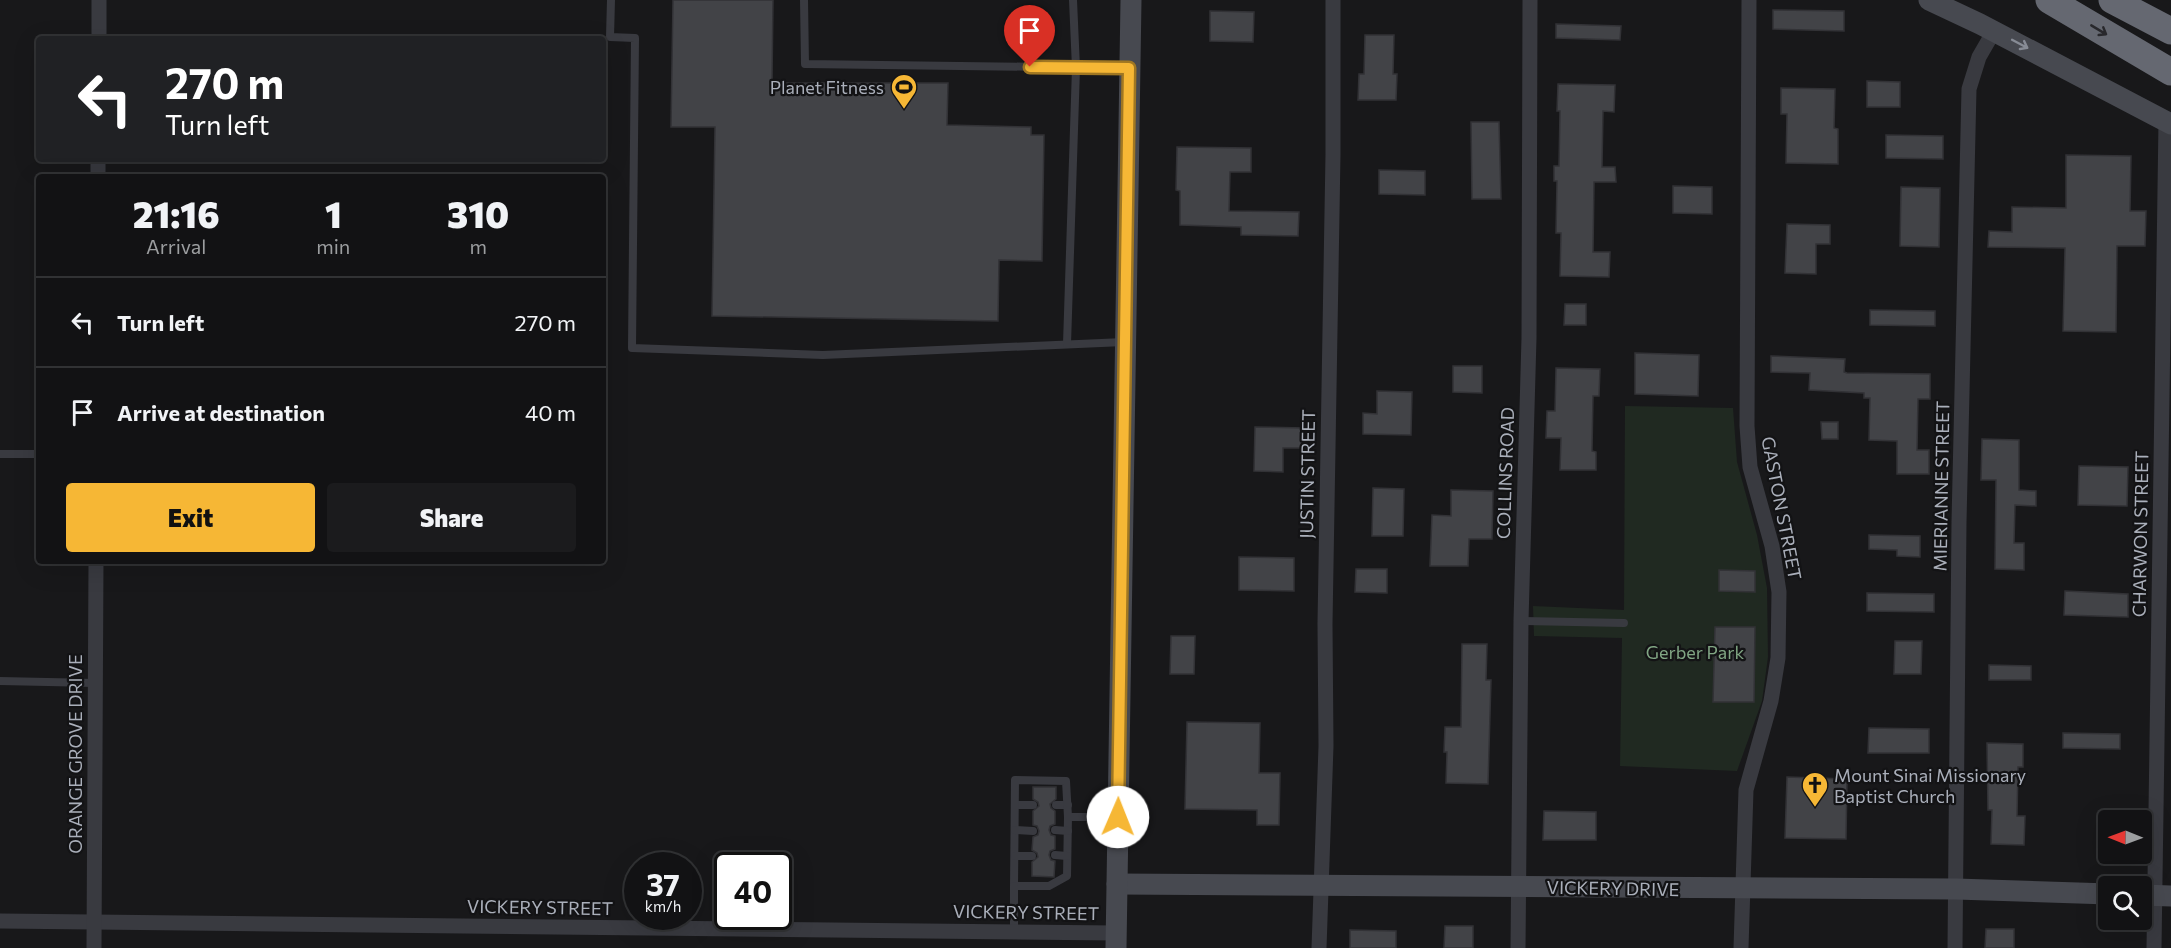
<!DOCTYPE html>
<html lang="en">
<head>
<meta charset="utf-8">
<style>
	:root { --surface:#121214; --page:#1b1b1d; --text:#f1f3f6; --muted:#9c9ea0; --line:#313234; --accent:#f6b735 }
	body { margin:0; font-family:Commissioner,sans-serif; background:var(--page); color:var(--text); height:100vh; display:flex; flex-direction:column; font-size:22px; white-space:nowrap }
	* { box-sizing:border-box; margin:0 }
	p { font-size:20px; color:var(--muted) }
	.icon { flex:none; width:33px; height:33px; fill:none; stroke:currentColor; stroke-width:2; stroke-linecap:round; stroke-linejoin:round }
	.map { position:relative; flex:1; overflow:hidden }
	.side { position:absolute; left:36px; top:174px; width:570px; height:390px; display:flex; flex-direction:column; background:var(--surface); border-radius:6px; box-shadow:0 6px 24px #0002,0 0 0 2px var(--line) }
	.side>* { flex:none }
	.banner { position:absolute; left:36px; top:36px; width:570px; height:126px; border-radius:6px; box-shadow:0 6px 24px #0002,0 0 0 2px var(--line); background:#202124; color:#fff; overflow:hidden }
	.needle { width:39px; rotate:271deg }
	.fabs { position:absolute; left:2098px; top:810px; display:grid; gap:12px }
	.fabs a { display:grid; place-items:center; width:54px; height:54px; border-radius:6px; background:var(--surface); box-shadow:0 6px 24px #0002,0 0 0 2px var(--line); font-size:30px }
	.speed { position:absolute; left:624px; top:852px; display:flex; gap:12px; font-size:30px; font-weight:700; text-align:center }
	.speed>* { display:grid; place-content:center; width:78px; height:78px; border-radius:50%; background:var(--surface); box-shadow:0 6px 24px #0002,0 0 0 2px var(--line); line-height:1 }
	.speed small { font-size:15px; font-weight:400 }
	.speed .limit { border:3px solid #111; border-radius:9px; background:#fff; color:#111 }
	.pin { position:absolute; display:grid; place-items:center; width:51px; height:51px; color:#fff; margin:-62px -26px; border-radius:50% 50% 50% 0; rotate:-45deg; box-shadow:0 0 6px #0007 }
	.pin .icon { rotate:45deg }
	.me { position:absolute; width:66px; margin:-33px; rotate:1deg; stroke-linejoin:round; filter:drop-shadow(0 0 4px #0008) }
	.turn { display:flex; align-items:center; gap:21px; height:126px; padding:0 30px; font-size:27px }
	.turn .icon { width:78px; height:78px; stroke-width:2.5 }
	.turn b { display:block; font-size:42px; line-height:51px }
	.eta { display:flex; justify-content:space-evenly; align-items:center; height:102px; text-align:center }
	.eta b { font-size:36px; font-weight:800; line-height:42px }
	.action { display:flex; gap:12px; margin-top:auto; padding:12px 30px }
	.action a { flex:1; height:69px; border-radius:6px; background:var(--accent); color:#111; font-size:24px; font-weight:800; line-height:69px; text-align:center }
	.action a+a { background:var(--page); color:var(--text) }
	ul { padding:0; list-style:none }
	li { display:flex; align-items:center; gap:18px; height:90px; padding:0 30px; border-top:2px solid var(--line) }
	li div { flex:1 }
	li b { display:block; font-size:22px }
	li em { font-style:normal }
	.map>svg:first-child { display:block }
</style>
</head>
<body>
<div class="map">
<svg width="2171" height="948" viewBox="0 0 2171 948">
	<rect width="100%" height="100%" fill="#18181a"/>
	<polygon fill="#202921" points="1625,406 1733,408 1737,462 1757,535 1767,588 1768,657 1762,701 1737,771 1620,766 1622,638 1534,636 1533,606 1624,610"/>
	<g fill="#424347" stroke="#323236" stroke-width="1.5">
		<polygon points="673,0 773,0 772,83 948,83 947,125 1031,127 1031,135 1044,135 1042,261 999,260 998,321 712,316 715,127 671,127"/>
		<polygon points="1773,10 1844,11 1844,31 1773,29"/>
		<polygon points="1210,11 1254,12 1253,42 1210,41"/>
		<polygon points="1556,24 1621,26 1620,40 1556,38"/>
		<polygon points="1365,35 1394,35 1393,74 1397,74 1396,100 1358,100 1359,74 1364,74"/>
		<polygon points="1867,81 1900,82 1900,107 1867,107"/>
		<polygon points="1558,84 1615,85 1614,112 1603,111 1602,167 1615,167 1616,182 1594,182 1593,252 1610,252 1609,277 1560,276 1561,233 1556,233 1557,181 1554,181 1554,166 1559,166 1560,111 1557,111"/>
		<polygon points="1781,88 1835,89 1834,128 1838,129 1838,164 1786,163 1787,114 1781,114"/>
		<polygon points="1471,122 1499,122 1501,199 1472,199"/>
		<polygon points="1886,135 1943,136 1943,159 1886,158"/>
		<polygon points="1177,147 1251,148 1251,172 1230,172 1229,211 1299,212 1298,236 1241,235 1241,227 1180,225 1180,191 1176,190"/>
		<polygon points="2066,155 2131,156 2130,211 2146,211 2145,246 2117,246 2116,332 2063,331 2065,248 1988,247 1989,231 2012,232 2012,207 2066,208"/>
		<polygon points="1379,170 1425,171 1425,195 1379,194"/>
		<polygon points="1673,186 1712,187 1712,214 1673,213"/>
		<polygon points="1901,187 1940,188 1939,247 1900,246"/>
		<polygon points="1787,224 1830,225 1830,244 1816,244 1816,274 1785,273"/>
		<polygon points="1565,304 1586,304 1586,325 1564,325"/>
		<polygon points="1870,310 1935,311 1935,326 1870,325"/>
		<polygon points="1635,353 1699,355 1698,396 1635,394"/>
		<polygon points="1771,356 1845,359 1844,372 1847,373 1930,374 1930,399 1918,399 1917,450 1929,450 1929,474 1897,474 1897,441 1869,440 1870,398 1864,398 1864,393 1809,390 1810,373 1771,372"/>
		<polygon points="1453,366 1482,366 1482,393 1453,392"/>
		<polygon points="1556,368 1600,369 1599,396 1593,396 1592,451 1596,452 1596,470 1560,470 1561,438 1546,438 1547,411 1555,411"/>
		<polygon points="1377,391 1412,392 1411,435 1363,434 1363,413 1377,414"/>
		<polygon points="1821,422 1838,422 1838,439 1822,439"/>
		<polygon points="1255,427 1305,428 1305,448 1283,448 1283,472 1254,471"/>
		<polygon points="1982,439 2019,440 2019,490 2036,491 2036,506 2015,505 2014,543 2024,543 2024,570 1995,569 1996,480 1981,480"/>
		<polygon points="2079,466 2128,467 2127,506 2078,505"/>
		<polygon points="1373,488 1404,489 1403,536 1372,536"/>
		<polygon points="1451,490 1493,491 1492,539 1469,539 1468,566 1430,566 1432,515 1451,516"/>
		<polygon points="1869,535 1920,536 1920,557 1897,556 1897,550 1869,549"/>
		<polygon points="1239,557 1294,558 1294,591 1239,590"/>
		<polygon points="1356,569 1387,569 1387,593 1355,592"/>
		<polygon points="1719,570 1755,571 1755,592 1719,591"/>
		<polygon points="2065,591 2128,594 2128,617 2064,615"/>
		<polygon points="1867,593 1934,594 1934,612 1867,611"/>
		<polygon points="1715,627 1755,627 1754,702 1713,702"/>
		<polygon points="1171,636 1195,636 1194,674 1170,674"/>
		<polygon points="1895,641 1922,641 1921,674 1894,674"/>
		<polygon points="1462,644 1487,644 1486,680 1491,680 1488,784 1446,783 1447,752 1444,752 1445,727 1461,727"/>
		<polygon points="1989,665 2031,666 2031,680 1989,680"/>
		<polygon points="1187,722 1260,723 1259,773 1280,773 1279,825 1257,825 1257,810 1185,809"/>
		<polygon points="1869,728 1929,729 1929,753 1868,753"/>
		<polygon points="2063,733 2120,734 2120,749 2063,748"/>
		<polygon points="1987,743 2023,744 2023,767 2018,767 2017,816 2025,816 2024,845 1991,844 1992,810 1988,810"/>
		<polygon points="1787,777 1847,779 1846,839 1785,838"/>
		<polygon points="1033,787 1056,787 1056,799 1050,804 1051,808 1055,811 1055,824 1050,826 1049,830 1051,835 1055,836 1055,849 1050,851 1049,855 1051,860 1055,861 1054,877 1032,876 1032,862 1038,857 1037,853 1032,850 1033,837 1038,835 1039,831 1037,826 1033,825 1033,811 1039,806 1038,802 1033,799"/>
		<polygon points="1544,811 1596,812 1596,840 1543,840"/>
		<polygon points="1445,926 1473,926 1473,948 1444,948"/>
		<polygon points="1986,929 2014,929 2014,948 1985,948"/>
		<polygon points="1350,930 1396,931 1396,948 1350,948"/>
	</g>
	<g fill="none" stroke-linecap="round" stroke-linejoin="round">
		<g stroke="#393a40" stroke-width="8">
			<polyline points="611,0 610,37 635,38 632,348 823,355 1124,342"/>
			<polyline points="804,0 805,64 1129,68"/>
			<polyline points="1067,344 1076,68 1073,0"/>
			<polyline points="0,454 39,454"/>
			<polyline points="1521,621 1624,623"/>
			<polyline points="0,681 95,683"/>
			<polyline points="1015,805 1033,805"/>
			<polyline points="1056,805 1068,805"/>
			<polyline points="1068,817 1066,781 1015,780 1014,886 1049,886 1067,876 1068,817 1116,817"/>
			<polyline points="1015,830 1033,831"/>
			<polyline points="1055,830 1068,831"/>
			<polyline points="1055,855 1067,856"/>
			<polyline points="1015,856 1032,856"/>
			<polyline points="1014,931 1014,886"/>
		</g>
		<g stroke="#393a40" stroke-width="15">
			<polyline points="99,39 99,0"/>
			<polyline points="98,177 98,159"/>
			<polyline points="0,921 1116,933"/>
			<polyline points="94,948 96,561"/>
			<polyline points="1319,948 1326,746 1325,624 1333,154 1333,0"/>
			<polyline points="1518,948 1521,621 1529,338 1530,0"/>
			<polyline points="1741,948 1746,790 1771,701 1778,658 1779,592 1772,546 1750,467 1747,426 1749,0"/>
			<polyline points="1955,948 1959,522 1969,89 1979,57 1994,31"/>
			<polyline points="2154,948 2166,121"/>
		</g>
		<g stroke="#474950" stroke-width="21">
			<polyline points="1929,0 1980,24 2171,124"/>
			<polyline points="1117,884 1956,889 2109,894"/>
			<polyline points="2142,895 2171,896"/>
			<polyline points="1116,948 1131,0"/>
		</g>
		<g stroke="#656871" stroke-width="27">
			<polyline points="2049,0 2171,72"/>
			<polyline points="2112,0 2171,31"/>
		</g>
	</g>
	<defs><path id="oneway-shaft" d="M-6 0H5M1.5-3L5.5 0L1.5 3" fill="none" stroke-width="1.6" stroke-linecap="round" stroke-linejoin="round" transform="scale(1.5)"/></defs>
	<use stroke="#28282c" href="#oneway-shaft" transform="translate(2099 30) rotate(31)"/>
	<use stroke="#878b95" href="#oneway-shaft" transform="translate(2020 44) rotate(28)"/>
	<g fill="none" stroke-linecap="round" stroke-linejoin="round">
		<g stroke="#a07722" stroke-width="15">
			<polyline id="route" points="1030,67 1129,68 1118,817"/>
		</g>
		<use href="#route" stroke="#f6b735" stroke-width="10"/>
	</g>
	<defs>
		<g id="stadium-pin" transform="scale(1.35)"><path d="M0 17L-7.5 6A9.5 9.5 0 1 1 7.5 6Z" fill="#f6b735" stroke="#131315"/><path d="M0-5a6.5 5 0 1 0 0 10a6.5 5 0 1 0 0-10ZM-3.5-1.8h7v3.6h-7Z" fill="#111"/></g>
		<g id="church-pin" transform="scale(1.35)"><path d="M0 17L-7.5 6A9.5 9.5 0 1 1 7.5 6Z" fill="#f6b735" stroke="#131315"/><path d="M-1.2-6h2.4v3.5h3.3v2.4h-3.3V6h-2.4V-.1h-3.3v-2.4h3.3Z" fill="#111"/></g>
	</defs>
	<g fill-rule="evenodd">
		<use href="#stadium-pin" x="904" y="87"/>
		<use href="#church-pin" x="1815" y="785"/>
	</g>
	<g text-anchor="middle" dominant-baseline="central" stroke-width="4.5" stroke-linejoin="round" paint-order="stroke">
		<g font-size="18" fill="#aaafba" stroke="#131315" text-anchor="end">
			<text x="884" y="87">Planet Fitness</text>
			<text x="1834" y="775" text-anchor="start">Mount Sinai Missionary<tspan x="1834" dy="21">Baptist Church</tspan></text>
		</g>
		<g font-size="18" fill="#aaafba" stroke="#131315">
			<text transform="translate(1505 473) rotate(-88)">COLLINS ROAD</text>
			<text transform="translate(1307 474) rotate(-89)">JUSTIN STREET</text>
			<text transform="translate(1941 486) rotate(-89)">MIERIANNE STREET</text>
			<text transform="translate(1782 508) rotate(79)">GASTON STREET</text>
			<text transform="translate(2140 534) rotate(-89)">CHARWON STREET</text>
			<text transform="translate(75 754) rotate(-90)">ORANGE GROVE DRIVE</text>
			<text transform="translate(1613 888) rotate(1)">VICKERY DRIVE</text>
			<text transform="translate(540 907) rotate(1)">VICKERY STREET</text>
			<text transform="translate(1026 912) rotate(1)">VICKERY STREET</text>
		</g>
		<g font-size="18" fill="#81a684" stroke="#131315">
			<text x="1695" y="652">Gerber Park</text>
		</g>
	</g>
</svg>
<div class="fabs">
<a><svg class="needle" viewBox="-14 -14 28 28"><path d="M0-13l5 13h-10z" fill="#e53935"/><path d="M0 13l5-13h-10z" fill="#9c9ea0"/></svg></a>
<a><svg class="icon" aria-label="search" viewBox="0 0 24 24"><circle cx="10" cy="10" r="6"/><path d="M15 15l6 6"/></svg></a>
</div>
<div class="speed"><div>37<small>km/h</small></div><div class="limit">40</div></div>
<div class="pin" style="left:1030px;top:67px;background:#d93025"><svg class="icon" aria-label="arrive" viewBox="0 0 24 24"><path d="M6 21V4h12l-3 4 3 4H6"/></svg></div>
<svg class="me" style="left:1118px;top:817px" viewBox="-20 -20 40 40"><circle r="19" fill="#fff"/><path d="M0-13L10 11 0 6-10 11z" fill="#f6b735"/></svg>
<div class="banner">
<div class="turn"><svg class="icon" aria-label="left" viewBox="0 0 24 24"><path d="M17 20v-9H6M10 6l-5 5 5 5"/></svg><div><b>270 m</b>Turn left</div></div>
</div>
<section class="side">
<div class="eta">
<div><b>21:16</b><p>Arrival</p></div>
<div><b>1</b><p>min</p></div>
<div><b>310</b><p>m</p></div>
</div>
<ul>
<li><svg class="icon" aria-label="left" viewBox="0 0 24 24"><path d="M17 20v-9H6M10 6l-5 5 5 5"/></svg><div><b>Turn left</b></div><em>270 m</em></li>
<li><svg class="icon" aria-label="arrive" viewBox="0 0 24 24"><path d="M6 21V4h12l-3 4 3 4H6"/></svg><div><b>Arrive at destination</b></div><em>40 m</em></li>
</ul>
<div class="action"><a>Exit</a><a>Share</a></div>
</section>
</div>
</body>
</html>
